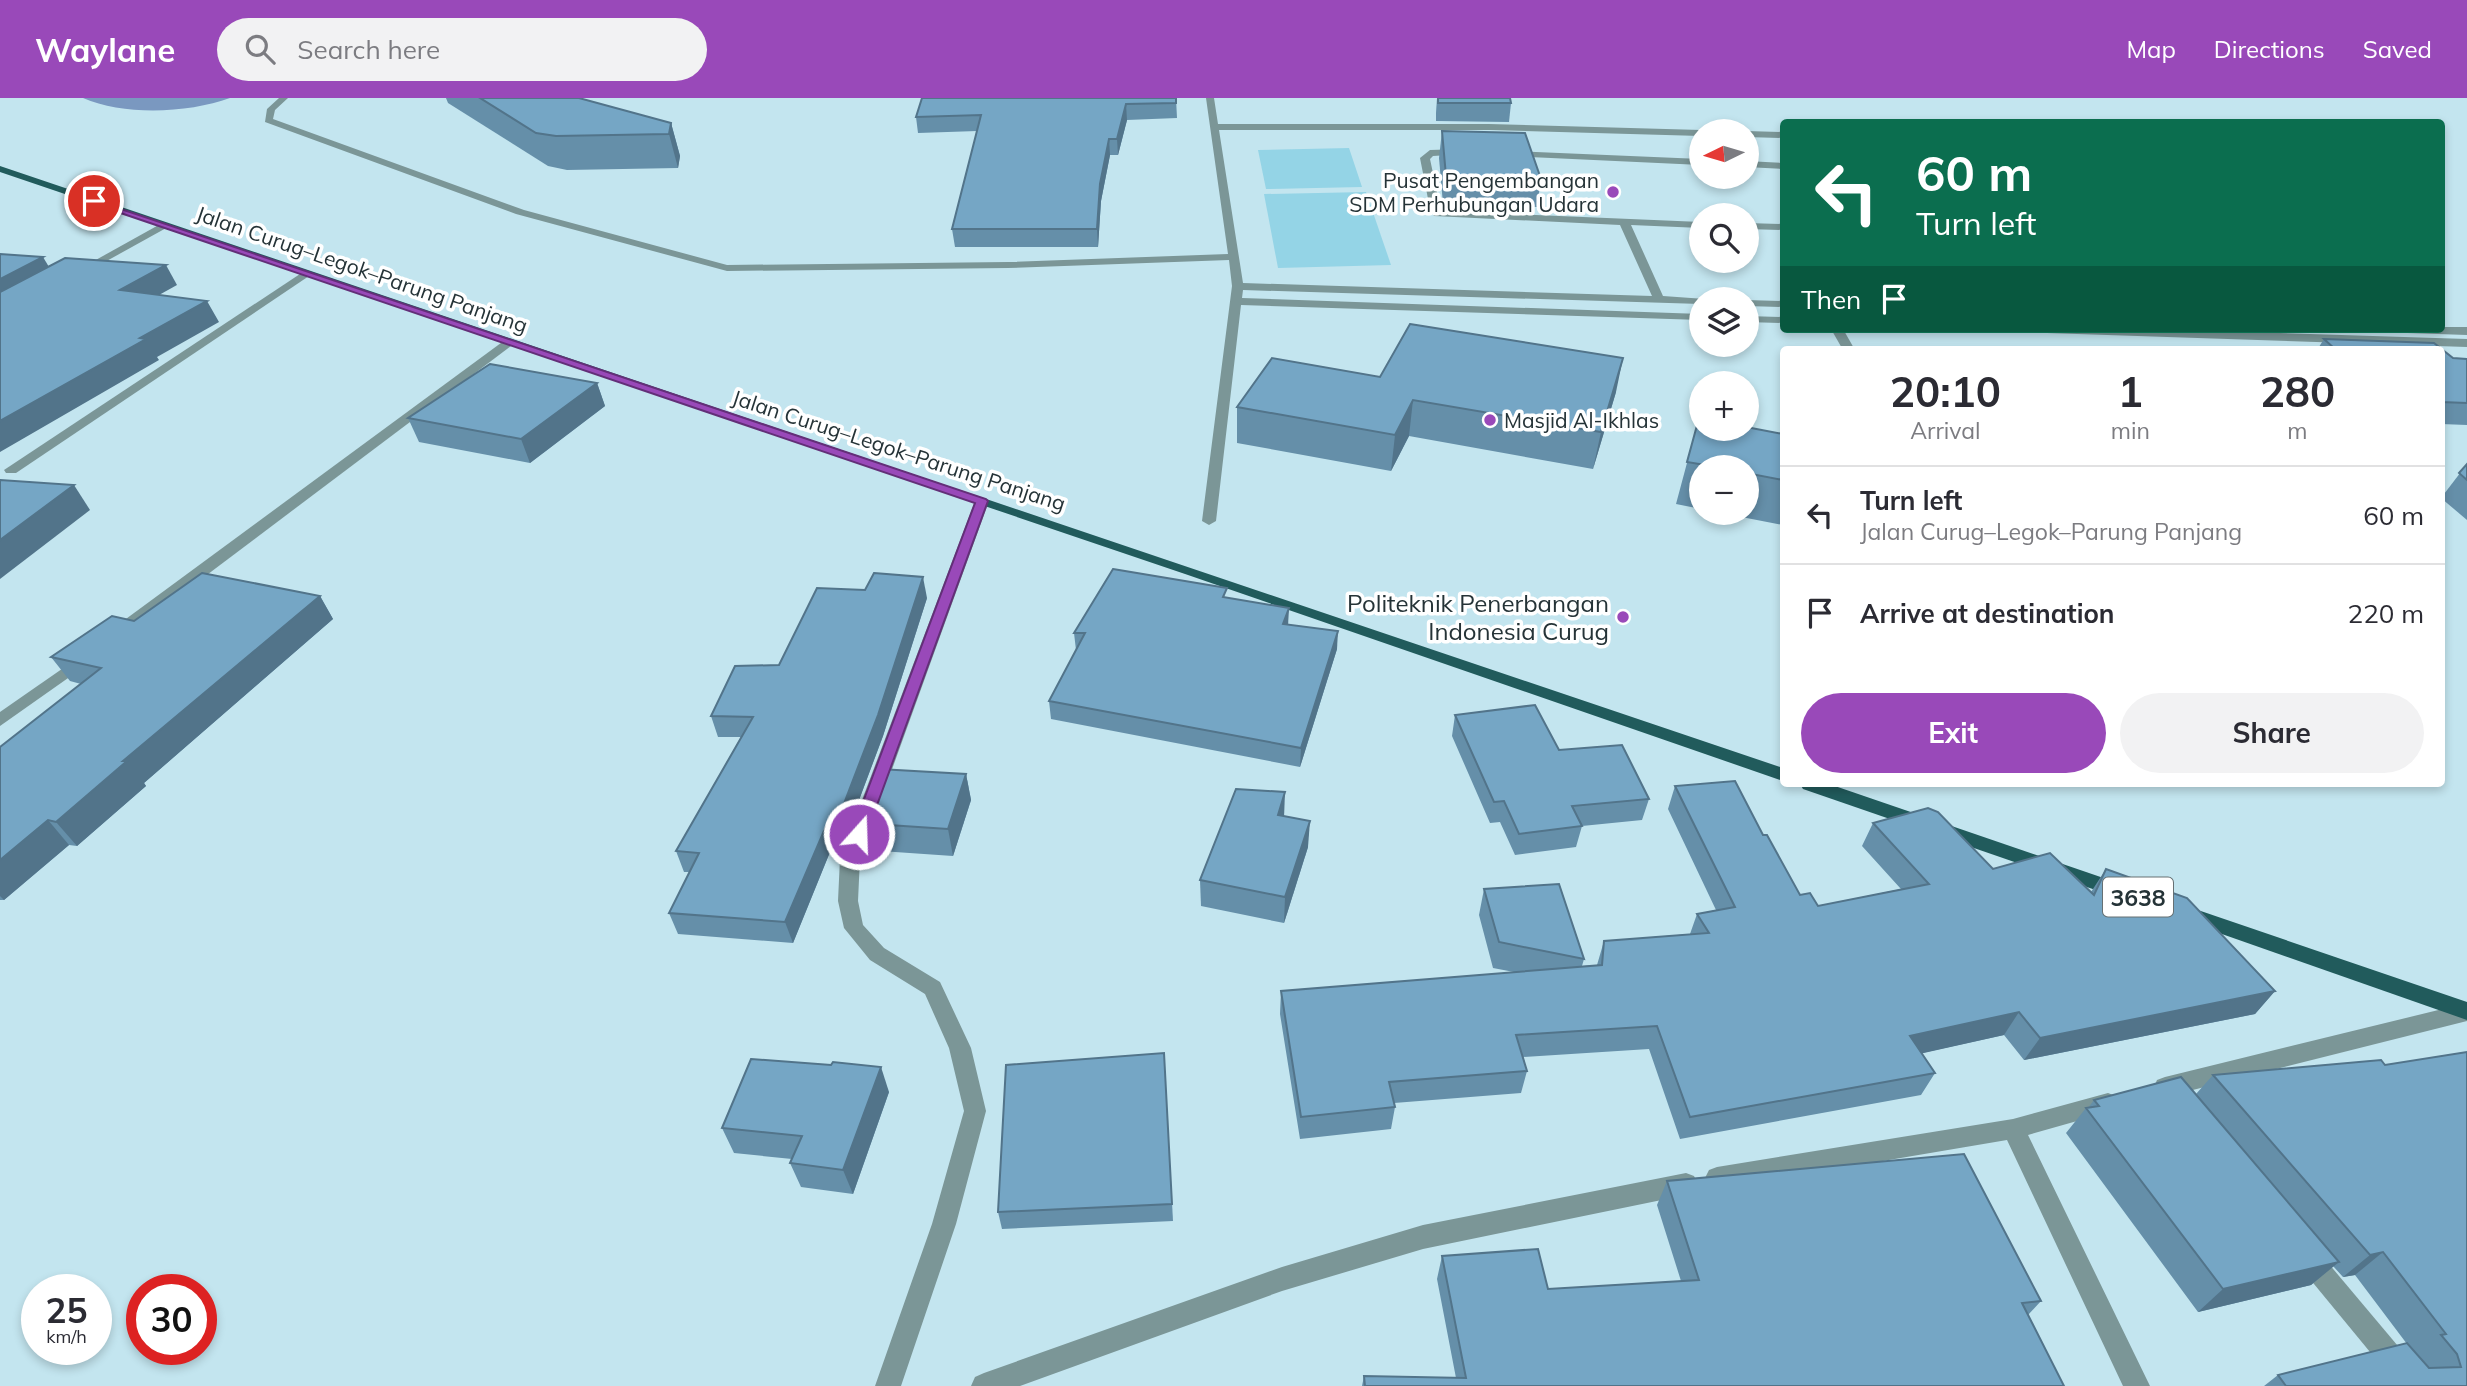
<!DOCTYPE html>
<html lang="en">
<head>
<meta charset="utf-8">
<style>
	:root { --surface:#fff; --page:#f2f2f3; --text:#2b2b33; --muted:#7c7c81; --line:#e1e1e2; --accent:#9949b9 }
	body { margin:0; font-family:Mulish,sans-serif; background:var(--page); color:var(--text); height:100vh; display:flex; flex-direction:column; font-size:26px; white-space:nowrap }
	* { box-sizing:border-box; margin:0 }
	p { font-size:23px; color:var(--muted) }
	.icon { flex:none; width:38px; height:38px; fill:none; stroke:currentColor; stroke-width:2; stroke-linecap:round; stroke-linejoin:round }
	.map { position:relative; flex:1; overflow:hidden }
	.side { position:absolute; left:1780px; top:248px; width:665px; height:441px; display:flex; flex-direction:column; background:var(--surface); border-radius:7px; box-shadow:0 4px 10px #0003 }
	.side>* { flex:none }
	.top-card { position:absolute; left:1780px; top:21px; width:665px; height:214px; border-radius:7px; box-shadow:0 4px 10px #0003; background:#0b6e4f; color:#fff; overflow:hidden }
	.needle { width:46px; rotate:265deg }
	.fabs { position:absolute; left:1689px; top:21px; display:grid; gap:14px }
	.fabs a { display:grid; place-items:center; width:70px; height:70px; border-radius:50%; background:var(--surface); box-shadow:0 4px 10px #0003; font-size:35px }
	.speed { position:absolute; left:21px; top:1176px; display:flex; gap:14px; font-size:35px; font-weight:700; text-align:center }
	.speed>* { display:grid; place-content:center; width:91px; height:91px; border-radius:50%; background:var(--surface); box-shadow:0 4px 10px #0003; line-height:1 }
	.speed small { font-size:18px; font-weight:400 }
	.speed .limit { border:10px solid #d22; background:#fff; color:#111 }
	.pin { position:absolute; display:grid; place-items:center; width:60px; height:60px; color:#fff; margin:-30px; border:4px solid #fff; border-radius:50%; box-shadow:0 2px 7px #0007 }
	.me { position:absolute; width:77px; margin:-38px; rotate:20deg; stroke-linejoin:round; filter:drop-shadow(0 0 5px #0008) }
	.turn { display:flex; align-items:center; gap:24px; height:147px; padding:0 21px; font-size:32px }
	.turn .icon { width:91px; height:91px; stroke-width:2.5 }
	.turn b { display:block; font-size:49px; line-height:60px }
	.then { display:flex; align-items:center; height:66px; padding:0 21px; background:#0003; gap:14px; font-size:26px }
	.eta { display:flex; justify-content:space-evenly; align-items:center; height:119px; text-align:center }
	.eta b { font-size:42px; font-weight:700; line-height:49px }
	.button { display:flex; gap:14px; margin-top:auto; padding:14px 21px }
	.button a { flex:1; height:80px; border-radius:42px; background:var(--accent); color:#fff; font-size:28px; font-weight:700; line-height:80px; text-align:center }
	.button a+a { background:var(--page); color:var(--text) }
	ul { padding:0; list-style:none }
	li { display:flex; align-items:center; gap:21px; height:98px; padding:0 21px; border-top:2px solid var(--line) }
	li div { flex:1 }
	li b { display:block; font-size:26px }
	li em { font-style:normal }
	header { display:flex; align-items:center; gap:42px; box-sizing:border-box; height:98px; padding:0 35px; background:var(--accent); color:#fff }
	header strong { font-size:33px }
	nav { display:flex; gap:38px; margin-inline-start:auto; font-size:24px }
	.search { width:490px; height:63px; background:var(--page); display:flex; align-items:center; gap:18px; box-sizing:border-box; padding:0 24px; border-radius:38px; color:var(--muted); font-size:26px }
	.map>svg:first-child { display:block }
</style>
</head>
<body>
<header>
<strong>Waylane</strong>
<div class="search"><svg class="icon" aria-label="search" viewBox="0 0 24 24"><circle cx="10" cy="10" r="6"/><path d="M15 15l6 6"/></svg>Search here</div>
<nav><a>Map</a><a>Directions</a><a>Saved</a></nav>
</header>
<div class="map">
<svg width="2467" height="1288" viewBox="0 0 2467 1288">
	<rect width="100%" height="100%" fill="#c3e5ef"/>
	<g fill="#94d4e6">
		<polygon points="1349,50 1362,89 1266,91 1258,52"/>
		<polygon points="1366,94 1391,167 1278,170 1264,96"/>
	</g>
	<path fill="#7a98c0" d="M83 0H230C189 15 124 18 83 0Z"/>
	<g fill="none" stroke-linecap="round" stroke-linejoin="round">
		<g fill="#7b9697" fill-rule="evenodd">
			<polygon points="279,0 288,0 275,12 273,21 524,112 727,167 1008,164 1228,156 1206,0 1214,0 1218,26 1489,26 1701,32 1704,33 1701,33 1701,38 1489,32 1219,32 1243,185 1652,198 1620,127 1434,118 1430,111 1420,60 1430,52 1462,51 1465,52 1465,56 1433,58 1430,61 1441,113 1701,124 1701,130 1631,127 1663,198 1705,201 1701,201 1701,206 1243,192 1242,200 1701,216 1701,222 1241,207 1216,423 1209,427 1202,423 1232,188 1229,162 1008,170 727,173 516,116 265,24 267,11"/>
			<polygon points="1746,33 1783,34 1783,40 1746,39"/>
			<polygon points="1511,53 1701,61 1701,67 1508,58 1508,54"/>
			<polygon points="1746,63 1783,65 1783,71 1746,69"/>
			<polygon points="1746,125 1783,126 1783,132 1746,131"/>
			<polygon points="1746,202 1783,203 1783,209 1746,208"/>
			<polygon points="1746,218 1783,219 1783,225 1746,224"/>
			<polygon points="2441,229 2467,229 2467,237 2408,235 2402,231 2441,231"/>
			<polygon points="1831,231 1843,231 1855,252 1843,252"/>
			<polygon points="2041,231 2153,231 2467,241 2467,249 2047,235"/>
		</g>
		<g fill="#7b9697" fill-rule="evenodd">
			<polygon points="164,124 169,127 168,129 85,175 76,173"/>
			<polygon points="303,174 312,176 16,375 6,375 4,372"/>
			<polygon points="505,242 515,245 127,537 115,537 113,533 115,529"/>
			<polygon points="982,399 989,403 860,760 858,803 863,827 884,850 940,884 971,950 986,1013 956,1126 901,1288 875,1288 932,1126 964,1013 949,950 925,896 870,862 844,830 838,803 840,760 975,403"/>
			<polygon points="82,557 88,558 90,562 88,566 0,628 0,614"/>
			<polygon points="2467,905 2467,923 2165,999 2157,996 2154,989 2157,982 2165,979"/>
			<polygon points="2108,995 2116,998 2119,1005 2116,1012 2028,1037 2150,1288 2123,1288 2007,1042 1717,1091 1709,1088 1705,1080 1709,1072 1717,1069 2013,1021"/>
			<polygon points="1686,1075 1694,1078 1698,1086 1694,1094 1686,1097 1423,1151 1282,1193 1020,1288 971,1288 975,1279 984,1275 1282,1169 1423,1127"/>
			<polygon points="2309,1149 2318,1153 2424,1279 2428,1288 2398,1288 2300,1169 2297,1161 2300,1153"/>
		</g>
		<g fill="#215b5c" fill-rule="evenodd">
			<polygon points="0,68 1783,670 1783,683 1188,477 0,74"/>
			<polygon points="1800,686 1829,686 2124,787 2127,792 2124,797 2110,797 1803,691"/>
			<polygon points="2189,809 2467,904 2467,922 2182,822 2179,817 2182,812"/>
		</g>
	</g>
	<g fill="#658fa9">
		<polygon points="446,0 579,0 671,25 680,58 678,70 567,72 548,68 448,5"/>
		<polygon points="1176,0 1177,20 1127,22 1118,57 1110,57 1101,103 1098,149 955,149 952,131 977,33 918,35 916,19"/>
		<polygon points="1437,0 1510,0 1511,5 1509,24 1436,23 1436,15"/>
		<polygon points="1442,33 1541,81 1537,109 1443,106 1439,60"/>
		<polygon points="2324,241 2434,245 2453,260 2467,261 2467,327 2441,326 2441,252 2317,252"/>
		<polygon points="1380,279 1616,294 1593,371 1409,338 1391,373 1237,345 1237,309"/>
		<polygon points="597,285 605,308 530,365 419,344 408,320"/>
		<polygon points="1699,320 1783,336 1783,427 1721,415 1746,415 1746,369 1701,369 1701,411 1676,406"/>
		<polygon points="2467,366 2467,422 2441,400"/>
		<polygon points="320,498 333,521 144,685 146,688 77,748 69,747 4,802 0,802 0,649 81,586 70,583 51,559 134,523"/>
		<polygon points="927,500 883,638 841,750 832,749 793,845 678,836 669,815 690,774 684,774 676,753 741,639 718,639 711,618 779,567"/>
		<polygon points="1227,500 1288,527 1337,551 1300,669 1051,621 1049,603 1076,552 1074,535"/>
		<polygon points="1455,617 1559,652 1649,701 1642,722 1582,728 1576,749 1515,757 1500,724 1490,725 1452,638"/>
		<polygon points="966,676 971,702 953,758 866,752 859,725"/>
		<polygon points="1675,688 1763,737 1800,797 1818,808 1901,791 1862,748 1873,725 1993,771 2091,794 2106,771 2275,893 2255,916 2024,962 2004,937 1922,955 1935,975 1921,997 1680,1041 1649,951 1523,959 1527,973 1521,995 1394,1005 1395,1009 1391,1031 1300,1041 1280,916 1281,893 1514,874 1493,870 1479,817 1484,791 1584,861 1582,868 1597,867 1604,843 1690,836 1697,816 1716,812 1668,711"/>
		<polygon points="1284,718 1308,749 1284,825 1201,808 1200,782"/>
		<polygon points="1164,955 1173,1123 1002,1131 998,1114"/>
		<polygon points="2381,962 2467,1288 2264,1288 2278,1277 2407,1246 2355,1177 2343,1179 2333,1168 2311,1187 2198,1214 2066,1035 2086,1010 2088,1010 2094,1002 2196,996 2213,977"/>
		<polygon points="831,967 889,994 853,1096 801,1089 790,1065 792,1061 734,1055 722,1030"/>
		<polygon points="1667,1083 2041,1203 2028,1217 2064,1288 1362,1288 1364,1278 1456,1280 1437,1181 1442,1158 1548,1191 1681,1183 1657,1107"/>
	</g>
	<g fill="#52748a">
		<polygon points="1126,6 1127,22 1118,57 1117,41"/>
		<polygon points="671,25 680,58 678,70 669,36"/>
		<polygon points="1109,41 1110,57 1101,103 1098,149 1097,131 1100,86"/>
		<polygon points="43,159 55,179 0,208 0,181"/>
		<polygon points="166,167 177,187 132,212 120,192"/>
		<polygon points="207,203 219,224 157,259 159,262 0,354 0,323 140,240"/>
		<polygon points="1623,260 1616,294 1593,371 1601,334"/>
		<polygon points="597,285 605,308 530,365 521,341"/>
		<polygon points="1413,302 1409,338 1391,373 1395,337"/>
		<polygon points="74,387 90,412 0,481 0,442"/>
		<polygon points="923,479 927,500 883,638 841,750 835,729"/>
		<polygon points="320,498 333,521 144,685 146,688 77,748 56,724 123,663"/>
		<polygon points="1289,510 1288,528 1283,526"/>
		<polygon points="1338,533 1337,551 1300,669 1301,650"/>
		<polygon points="966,676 971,702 953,758 948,731"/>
		<polygon points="1285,694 1284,720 1278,717"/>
		<polygon points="48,722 69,747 4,802 0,798 0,762"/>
		<polygon points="1310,723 1308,749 1284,825 1285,799"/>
		<polygon points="826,728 832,749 793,845 785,824"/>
		<polygon points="2275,893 2255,916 2024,962 2040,940"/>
		<polygon points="2019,914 2004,937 1897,961 1910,938"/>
		<polygon points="881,969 889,994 853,1096 843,1072"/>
		<polygon points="2383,1154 2355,1177 2343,1179 2370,1157"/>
		<polygon points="2339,1164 2311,1187 2198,1214 2223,1191"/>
	</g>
	<g fill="#75a6c5" stroke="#52748a" stroke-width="2">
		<polygon points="480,0 579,0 671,25 669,36 556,38 536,35"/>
		<polygon points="922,0 1176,0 1176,5 1126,6 1117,41 1109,41 1100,86 1097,131 952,131 981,17 916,19"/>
		<polygon points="1438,0 1510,0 1511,5 1438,5"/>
		<polygon points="1442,33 1525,35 1541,81 1446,78"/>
		<polygon points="0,156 43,159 0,181"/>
		<polygon points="65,160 166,167 120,192 207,203 140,240 146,241 0,323 0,194"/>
		<polygon points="1410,226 1623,260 1601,334 1413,302 1395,337 1237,309 1272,260 1380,279"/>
		<polygon points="2324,241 2434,245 2453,260 2467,261 2467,305 2441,304 2441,252 2336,252"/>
		<polygon points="490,266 597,285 521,341 408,320"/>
		<polygon points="1699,320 1701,321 1701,331 1746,331 1746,329 1783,336 1783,382 1746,375 1746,369 1717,369 1687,364"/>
		<polygon points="2467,366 2467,382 2459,375"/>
		<polygon points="0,382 74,387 0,442"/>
		<polygon points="1113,471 1227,490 1223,499 1289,510 1283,526 1338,533 1301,650 1049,603 1085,535 1074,535"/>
		<polygon points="202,475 320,498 123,663 127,663 56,724 48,722 0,762 0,649 101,570 51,559 112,518 134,523"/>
		<polygon points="874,475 923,479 878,617 835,729 826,728 785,824 669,815 699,755 676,753 753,619 711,618 735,568 779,567 817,490 865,492"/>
		<polygon points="1535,607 1559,652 1622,647 1649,701 1572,708 1582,728 1519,736 1504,703 1494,704 1455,617"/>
		<polygon points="879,671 966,676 948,731 859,725"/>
		<polygon points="1735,683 1763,737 1767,737 1800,797 1810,795 1818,808 1929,786 1873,725 1928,710 1938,714 1993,771 2050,755 2094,797 2106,771 2187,800 2275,893 2040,940 2019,914 1910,938 1935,975 1690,1019 1657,928 1516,937 1527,973 1389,984 1395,1009 1301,1019 1281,893 1602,867 1604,843 1709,835 1697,816 1735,809 1675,688"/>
		<polygon points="1236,691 1285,694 1278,717 1310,723 1285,799 1200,782"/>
		<polygon points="1559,786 1584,861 1499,844 1484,791"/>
		<polygon points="2467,954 2467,1288 2286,1288 2278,1277 2407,1245 2429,1270 2461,1269 2457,1256 2441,1237 2446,1236 2383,1154 2370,1157 2213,977 2381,962 2385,967"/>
		<polygon points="1164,955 1172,1106 998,1114 1006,967"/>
		<polygon points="751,961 831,967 833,964 881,969 843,1072 790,1065 802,1038 722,1030"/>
		<polygon points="2181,979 2339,1164 2223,1191 2086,1010 2099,1008 2094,1002"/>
		<polygon points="1964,1056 2041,1203 2022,1205 2064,1288 1365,1288 1364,1278 1466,1280 1442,1158 1538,1151 1548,1191 1699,1182 1667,1083"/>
	</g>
	<polygon fill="#9949b9" stroke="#632f78" stroke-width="2" points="91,101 986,401 988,403 865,740 859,742 851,736 975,405 91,105"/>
	<g fill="#9949b9" stroke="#fff" stroke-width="2.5">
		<circle cx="1613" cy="94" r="7"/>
		<circle cx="1490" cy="322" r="7"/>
		<circle cx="1623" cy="519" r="7"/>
	</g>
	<g text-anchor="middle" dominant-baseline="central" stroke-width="7" stroke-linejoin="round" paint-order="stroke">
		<g font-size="21" fill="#253337" stroke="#fff" text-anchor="end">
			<text x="1599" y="82">Pusat Pengembangan<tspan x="1599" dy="24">SDM Perhubungan Udara</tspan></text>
			<text x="1504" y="322" text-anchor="start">Masjid Al-Ikhlas</text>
		</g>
		<g font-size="21" fill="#253337" stroke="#fff">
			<text transform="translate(362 171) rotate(19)">Jalan Curug–Legok–Parung Panjang</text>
			<text transform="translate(899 352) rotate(18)">Jalan Curug–Legok–Parung Panjang</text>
		</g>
		<rect fill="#fff" stroke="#667073" stroke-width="2" x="2103" y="779.5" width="70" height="39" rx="5"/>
		<g font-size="23" font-weight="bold" fill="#253337">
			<text x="2138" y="799">3638</text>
		</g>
		<g font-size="24" fill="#253337" stroke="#fff" text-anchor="end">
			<text x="1609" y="505">Politeknik Penerbangan<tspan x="1609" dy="28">Indonesia Curug</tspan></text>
		</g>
	</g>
</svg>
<div class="fabs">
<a><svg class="needle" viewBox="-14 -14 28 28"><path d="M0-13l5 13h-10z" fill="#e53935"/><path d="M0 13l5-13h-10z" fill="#7c7c81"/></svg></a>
<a><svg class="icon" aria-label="search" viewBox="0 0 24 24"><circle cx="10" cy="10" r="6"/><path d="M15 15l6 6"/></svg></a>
<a><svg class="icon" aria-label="layers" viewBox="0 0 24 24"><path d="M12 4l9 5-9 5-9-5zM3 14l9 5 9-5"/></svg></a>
<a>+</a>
<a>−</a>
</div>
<div class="speed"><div>25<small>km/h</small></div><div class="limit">30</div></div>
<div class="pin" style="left:94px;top:103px;background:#d93025"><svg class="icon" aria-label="arrive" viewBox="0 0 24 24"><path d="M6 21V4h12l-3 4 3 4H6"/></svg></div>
<svg class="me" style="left:859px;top:736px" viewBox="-20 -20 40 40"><circle r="17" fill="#9949b9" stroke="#fff" stroke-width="3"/><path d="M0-11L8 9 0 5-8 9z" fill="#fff"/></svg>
<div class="top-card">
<div class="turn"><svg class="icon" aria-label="left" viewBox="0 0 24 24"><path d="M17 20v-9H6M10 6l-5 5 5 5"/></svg><div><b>60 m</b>Turn left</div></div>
<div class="then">Then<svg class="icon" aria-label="arrive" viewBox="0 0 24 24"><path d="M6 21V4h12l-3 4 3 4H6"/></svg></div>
</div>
<section class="side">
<div class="eta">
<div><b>20:10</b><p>Arrival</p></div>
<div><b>1</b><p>min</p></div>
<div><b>280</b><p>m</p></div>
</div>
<ul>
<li><svg class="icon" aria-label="left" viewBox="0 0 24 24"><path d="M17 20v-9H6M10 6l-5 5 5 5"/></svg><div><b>Turn left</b><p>Jalan Curug–Legok–Parung Panjang</p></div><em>60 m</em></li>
<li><svg class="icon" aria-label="arrive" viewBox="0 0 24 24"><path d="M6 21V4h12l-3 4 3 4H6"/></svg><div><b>Arrive at destination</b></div><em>220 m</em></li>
</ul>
<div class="button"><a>Exit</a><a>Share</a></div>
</section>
</div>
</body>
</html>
